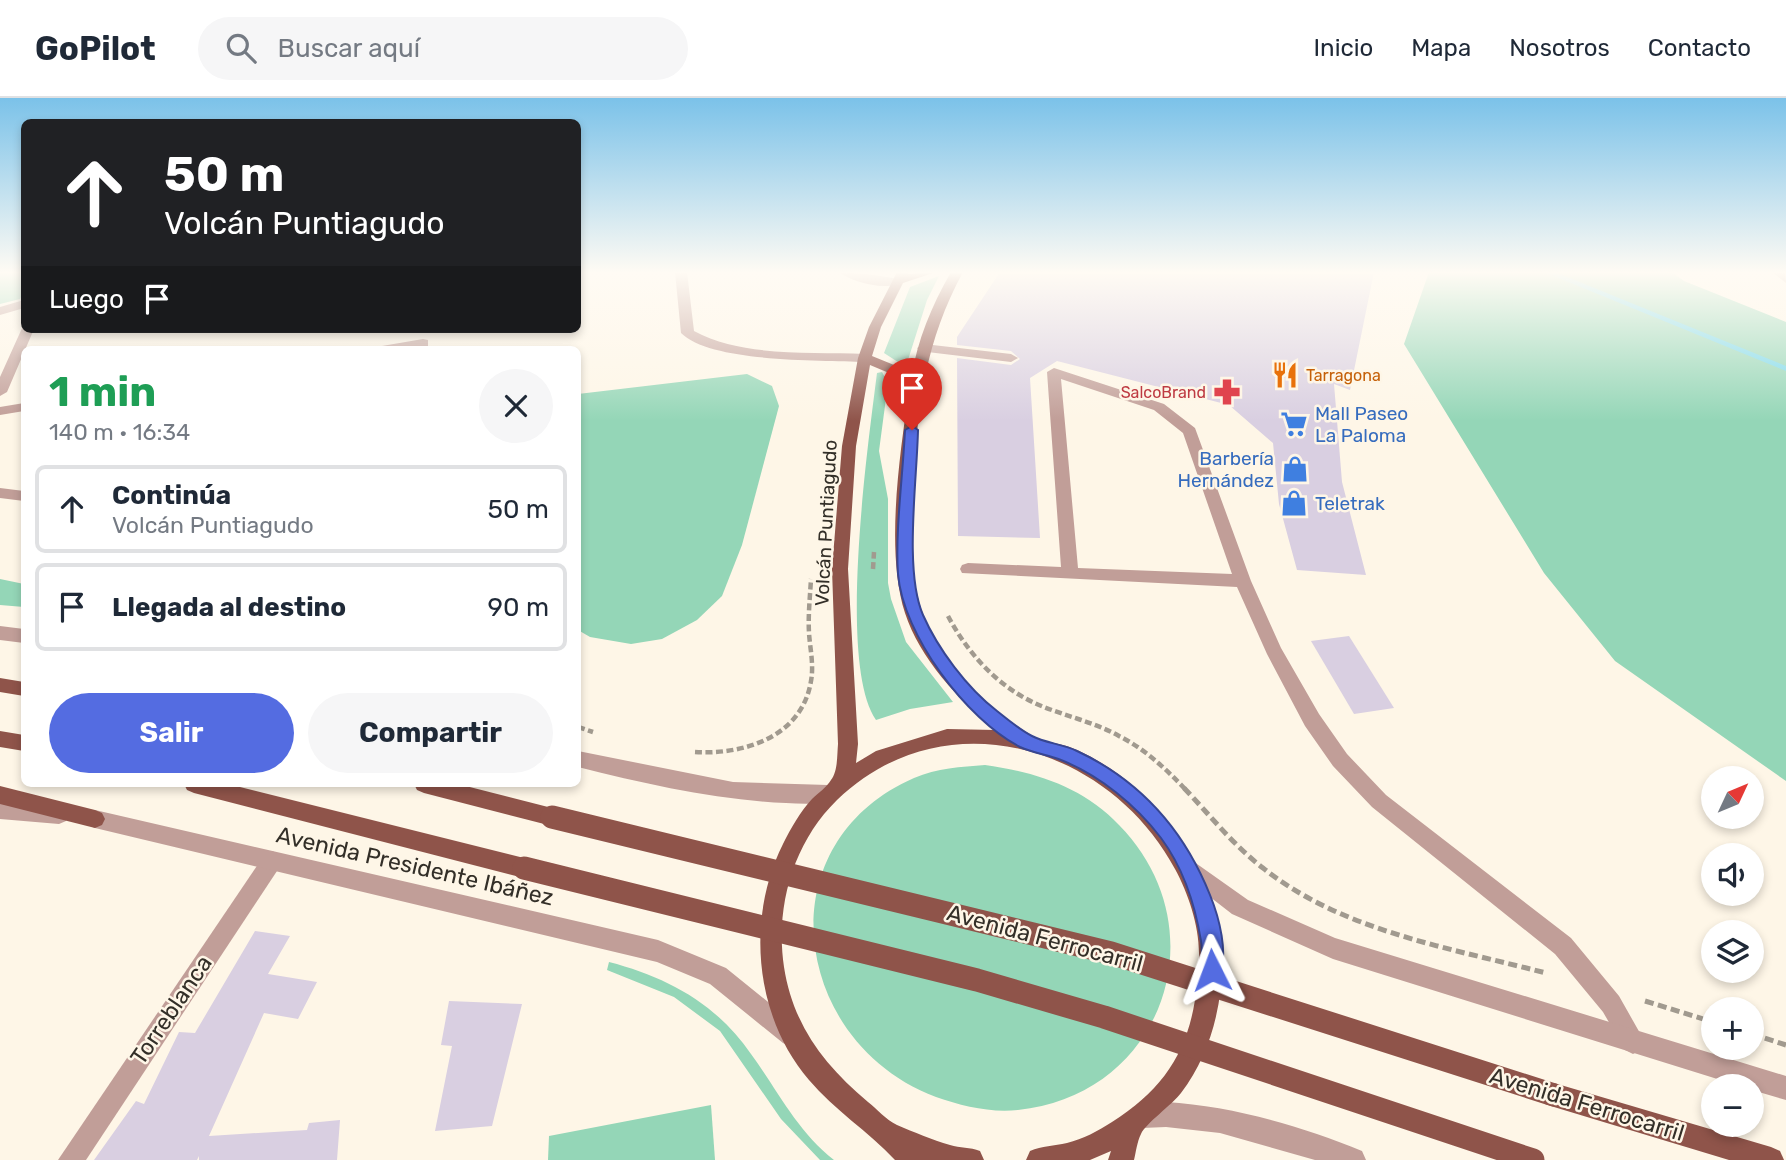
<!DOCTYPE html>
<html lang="es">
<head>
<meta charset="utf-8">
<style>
	:root { --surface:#fff; --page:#f6f6f7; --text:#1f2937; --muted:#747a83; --line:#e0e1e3; --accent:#546ce1 }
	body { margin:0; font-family:Rubik,sans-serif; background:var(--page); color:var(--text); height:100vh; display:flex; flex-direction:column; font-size:26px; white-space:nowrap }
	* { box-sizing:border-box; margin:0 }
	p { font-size:23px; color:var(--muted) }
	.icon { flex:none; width:38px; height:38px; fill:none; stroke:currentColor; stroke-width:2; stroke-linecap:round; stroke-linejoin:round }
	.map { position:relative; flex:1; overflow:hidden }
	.sheet { position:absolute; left:21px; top:248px; width:560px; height:441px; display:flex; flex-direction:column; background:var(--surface); border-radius:10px; box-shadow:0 4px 10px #0003 }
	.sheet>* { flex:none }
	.banner { position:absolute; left:21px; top:21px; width:560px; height:214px; border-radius:10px; box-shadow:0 4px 10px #0003; background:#202124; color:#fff; overflow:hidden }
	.needle { width:46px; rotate:46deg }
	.tools { position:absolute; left:1701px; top:668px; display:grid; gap:14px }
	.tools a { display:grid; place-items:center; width:63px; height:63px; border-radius:50%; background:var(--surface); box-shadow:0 4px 10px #0003; font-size:35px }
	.pin { position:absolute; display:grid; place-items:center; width:60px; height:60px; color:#fff; margin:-72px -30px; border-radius:50% 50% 50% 0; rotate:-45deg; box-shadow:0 0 7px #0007 }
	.pin .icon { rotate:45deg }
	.me { position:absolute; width:77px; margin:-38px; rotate:357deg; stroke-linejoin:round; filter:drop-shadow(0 0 5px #0008) }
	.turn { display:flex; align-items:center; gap:24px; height:147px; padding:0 28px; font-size:32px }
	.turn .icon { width:91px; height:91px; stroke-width:2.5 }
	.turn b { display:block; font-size:49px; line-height:60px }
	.then { display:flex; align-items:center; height:66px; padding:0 28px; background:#0003; gap:14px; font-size:26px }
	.round { display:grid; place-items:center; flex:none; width:74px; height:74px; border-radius:37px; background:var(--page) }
	.summary { display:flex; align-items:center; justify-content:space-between; height:119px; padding:0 28px }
	h1 { font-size:42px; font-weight:700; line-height:52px; color:#1e9e55 }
	.button { display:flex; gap:14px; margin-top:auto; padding:14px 28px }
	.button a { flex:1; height:80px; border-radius:42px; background:var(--accent); color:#fff; font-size:28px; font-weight:700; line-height:80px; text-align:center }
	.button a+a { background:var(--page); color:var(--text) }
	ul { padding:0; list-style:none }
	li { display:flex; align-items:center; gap:21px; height:88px; margin:0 14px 10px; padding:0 14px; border:4px solid var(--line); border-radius:10px }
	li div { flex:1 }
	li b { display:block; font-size:26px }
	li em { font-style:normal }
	header { display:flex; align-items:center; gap:42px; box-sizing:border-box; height:98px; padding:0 35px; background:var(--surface); border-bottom:2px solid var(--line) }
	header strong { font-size:33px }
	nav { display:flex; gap:38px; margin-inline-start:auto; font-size:24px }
	.search { width:490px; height:63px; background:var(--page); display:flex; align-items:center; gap:18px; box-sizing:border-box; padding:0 24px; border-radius:38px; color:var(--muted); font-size:26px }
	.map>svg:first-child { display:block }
</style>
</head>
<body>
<header>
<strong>GoPilot</strong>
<div class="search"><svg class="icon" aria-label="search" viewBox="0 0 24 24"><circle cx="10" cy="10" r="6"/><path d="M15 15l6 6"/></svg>Buscar aquí</div>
<nav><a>Inicio</a><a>Mapa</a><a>Nosotros</a><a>Contacto</a></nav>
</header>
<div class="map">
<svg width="1786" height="1062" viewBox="0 0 1786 1062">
	<rect width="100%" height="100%" fill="#fef6e7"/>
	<g fill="#94d6b7">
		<polygon points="0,174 24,174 24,193 20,201 0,206"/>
		<polygon points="1429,174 1672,174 1684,183 1786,224 1786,683 1615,563 1544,475 1404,246"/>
		<polygon points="939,178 927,202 908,262 901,266 884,255 910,189"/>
		<path d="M882 274 888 285 879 353 888 401V485L891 501 906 544 953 604 910 611 876 622C837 565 868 347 877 275Z"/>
		<polygon points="747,276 772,288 779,308 742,447 722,498 697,522 662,541 631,546 590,539 578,532 578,296"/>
		<polygon points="0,481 24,486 24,509 0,507"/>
		<path d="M985 667C1035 674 1083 689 1119 727 1221 831 1163 997 1018 1012 990 1015 962 1008 936 999 792 945 763 746 914 680 937 670 961 669 985 667Z"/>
		<path d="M609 864C667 879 717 906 751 956 778 993 797 1033 834 1062H820L781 1021 720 933 674 899 607 872Z"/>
		<polygon points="711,1007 715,1062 548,1062 549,1038"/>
	</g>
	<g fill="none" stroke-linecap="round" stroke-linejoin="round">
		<polygon fill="#78d8eb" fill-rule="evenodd" points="1544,174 1555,174 1786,268 1786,273"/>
	</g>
	<g fill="#d9cfe1">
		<polygon points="1000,174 1374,174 1350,292 1334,286 1342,384 1366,477 1297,472 1279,406 1273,345 1229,307 1057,263 1030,280 1040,440 958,438 957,260 1011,267 1020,261 1011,253 957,247 957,239"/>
		<polygon points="1349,538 1394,610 1354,616 1311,543"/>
		<polygon points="255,833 290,838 268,876 317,884 298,921 264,915 209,1038 307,1032 309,1025 340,1022 337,1062 199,1062 199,1058 197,1062 94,1062 136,1003 144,1006 179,934 195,935"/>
		<polygon points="449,903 522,906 492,1028 435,1033 452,948 441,947"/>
	</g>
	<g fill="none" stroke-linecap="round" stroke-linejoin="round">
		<g stroke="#a19a8f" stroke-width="4.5" stroke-dasharray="7 3.5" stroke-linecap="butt">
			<polyline points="873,471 874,454"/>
			<path d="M948 518C968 556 999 590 1039 607 1065 618 1094 624 1119 638 1145 651 1166 671 1186 692"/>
			<polyline points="578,629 593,634"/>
			<path d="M695 654C744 657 802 639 811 583 814 567 810 550 809 535 808 517 810 499 811 481"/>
		</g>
		<g stroke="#a19a8f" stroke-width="5" stroke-dasharray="9 4.5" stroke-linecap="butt">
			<path d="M1184 690C1210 717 1233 747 1263 770 1342 833 1450 850 1546 875"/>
			<polyline points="1645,903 1713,924"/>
			<polyline points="1752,936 1786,947"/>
		</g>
		<g fill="#c19e98" fill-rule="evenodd">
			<polygon points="924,246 1011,256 1018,260 1011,264 919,253 917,250"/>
			<path d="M1054 270 1164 306 1195 330 1251 483 1281 550 1319 616 1347 656 1386 697 1571 840 1619 898 1645 944 1641 952 1633 956 1625 952 1603 914 1555 856 1372 709 1333 668 1305 628 1267 556 1237 489 962 475 960 471 962 467 968 465 1061 469 1047 274ZM1061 281 1154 312 1183 335 1232 476 1078 470Z"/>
		</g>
		<g fill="#c19e98" fill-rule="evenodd">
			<path d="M675 174H687L694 233C744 260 810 253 865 256L872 260 865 264C822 262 711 265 681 235Z"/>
			<path d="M839 174C849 174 898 179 904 183 889 194 853 185 839 174Z"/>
			<polygon points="1772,174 1785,174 1786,185"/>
			<polygon points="24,202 24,210 0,217 0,209"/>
			<polygon points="423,241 428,242 428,248 405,252 375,252 382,248"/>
			<polygon points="24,305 24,313 0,317 0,309"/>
			<polygon points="0,390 24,393 24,403 0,400"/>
			<polygon points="0,703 59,708 66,711 69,717 66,723 59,726 0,721"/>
			<polygon points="272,753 279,756 282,763 279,770 86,1062 58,1062 265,756"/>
		</g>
		<g fill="#c19e98" fill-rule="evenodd">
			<polygon points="23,228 24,231 34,231 7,294 0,298 0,279"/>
			<polygon points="0,528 24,531 24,545 0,542"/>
			<path d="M578 653 733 684 828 687 835 690 838 696 835 702C820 707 802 706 786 705 716 702 646 686 578 669Z"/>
			<polygon points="95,712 658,842 726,870 799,929 803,937 799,945 791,949 783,945 710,886 657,864 95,730 88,727 85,721 88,715"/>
			<polygon points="1190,761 1248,802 1335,840 1786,978 1786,1002 1752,992 1752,989 1743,989 1333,861 1232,816 1183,778 1179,771 1183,764"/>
			<path d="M1166 1004C1232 1008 1301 1028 1362 1053L1366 1062H1315L1220 1035 1166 1029 1142 1030 1133 1027 1130 1018 1133 1009Z"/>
		</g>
		<g fill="#8f544a" fill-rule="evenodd">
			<path d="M897 174H909L908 176 936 174 903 185 881 229 872 258 899 269 911 280C918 241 931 209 951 174H963C926 242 917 307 914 384 912 426 908 475 923 516 941 565 988 611 1031 637 1044 645 1063 645 1077 652 1147 684 1198 749 1215 823 1217 833 1221 844 1222 854 1224 903 1211 956 1181 995 1172 1007 1146 1025 1141 1036 1137 1044 1136 1054 1134 1062H1108L1111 1053 1090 1062H1026L1030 1053C1042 1048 1054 1048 1067 1045 1083 1041 1098 1033 1112 1024 1166 990 1191 949 1197 886 1197 876 1200 865 1199 855 1199 827 1188 795 1175 771 1109 648 945 598 837 702 793 745 775 809 784 869 793 927 824 967 868 1004 877 1011 886 1022 897 1027 914 1034 932 1042 950 1047 960 1050 970 1049 980 1053L984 1062H895C868 1033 834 1012 809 982 754 918 746 820 783 746 791 730 800 714 812 701 818 695 827 689 831 682 838 673 837 657 838 646L832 471 842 348 858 260 869 229ZM870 267 889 275 909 292C900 356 885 453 905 515 920 561 958 601 995 632L947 631 876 653 856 665 858 646 848 471 856 348Z"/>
			<polygon points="0,580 24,584 24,598 0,594"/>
			<polygon points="0,633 24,637 24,653 0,649"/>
			<polygon points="184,686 228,686 524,760 531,763 535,770 531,777 524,780 194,695 187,692"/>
			<polygon points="414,686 458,686 552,710 559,713 562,719 559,725 552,728 424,695 417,692"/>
			<polygon points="0,688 95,712 102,715 105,721 102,727 95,730 0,706"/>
			<polygon points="1554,985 1771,1049 1780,1053 1784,1062 1729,1062 1554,1009 1545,1006 1542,997 1545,988"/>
		</g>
		<g stroke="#8f544a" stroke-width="23">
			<polyline points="552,719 1111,855 1554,997"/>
			<polyline points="524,770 977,882 1104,919 1533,1062"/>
		</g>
	</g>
	<linearGradient id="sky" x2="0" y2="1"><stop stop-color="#7bc2e9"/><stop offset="0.54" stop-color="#fffbf4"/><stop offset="1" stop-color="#fffbf4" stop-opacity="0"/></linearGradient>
	<rect width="1786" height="323" fill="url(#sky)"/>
	<path fill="#546ce1" stroke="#374692" stroke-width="2" d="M912 328 918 332C917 382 904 474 923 517 938 551 967 590 997 613 1007 621 1020 632 1032 638 1045 645 1063 646 1077 653 1141 683 1184 732 1210 797 1219 819 1229 856 1219 879L1212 882 1204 879C1200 868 1203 855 1201 843 1195 806 1184 771 1161 740 1136 707 1099 677 1061 662 1048 657 1033 655 1020 649 966 621 903 537 898 476 895 434 903 376 905 332Z"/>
	<defs>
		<g id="restaurant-bare" transform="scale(2.1)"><path d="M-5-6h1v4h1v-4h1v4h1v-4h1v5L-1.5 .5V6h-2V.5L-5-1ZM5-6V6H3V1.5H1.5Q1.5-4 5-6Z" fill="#e8710a" stroke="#fef6e7" stroke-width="2.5" paint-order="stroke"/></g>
		<g id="pharmacy-bare" transform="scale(2.1)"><path d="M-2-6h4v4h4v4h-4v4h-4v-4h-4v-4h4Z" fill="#e0444e" stroke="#fef6e7" stroke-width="2.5" paint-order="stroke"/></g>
		<g id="supermarket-bare" transform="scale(2.1)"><path d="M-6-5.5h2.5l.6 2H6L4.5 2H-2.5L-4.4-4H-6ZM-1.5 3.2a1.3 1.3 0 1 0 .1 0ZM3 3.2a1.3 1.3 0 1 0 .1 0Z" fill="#3f7fe0" stroke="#fef6e7" stroke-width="2.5" paint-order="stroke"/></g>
		<g id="shop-bare" transform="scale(2.1)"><path d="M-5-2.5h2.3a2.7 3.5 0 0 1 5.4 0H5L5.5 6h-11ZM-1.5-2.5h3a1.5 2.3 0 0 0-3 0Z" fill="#3f7fe0" stroke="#fef6e7" stroke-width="2.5" paint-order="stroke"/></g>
	</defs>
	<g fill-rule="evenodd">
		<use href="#restaurant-bare" x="1285" y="277"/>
		<use href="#pharmacy-bare" x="1227" y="294"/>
		<use href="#supermarket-bare" x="1294" y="326"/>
		<use href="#shop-bare" x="1295" y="371"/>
		<use href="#shop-bare" x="1294" y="405"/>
	</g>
	<g text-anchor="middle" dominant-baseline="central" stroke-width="5" stroke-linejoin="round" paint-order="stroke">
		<g font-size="16" fill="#c56008" stroke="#fef6e7" text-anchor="start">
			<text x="1306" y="277">Tarragona</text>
		</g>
		<g font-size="16" fill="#be3a42" stroke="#fef6e7" text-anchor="end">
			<text x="1206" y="294">SalcoBrand</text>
		</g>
		<g font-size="19" fill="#366cbe" stroke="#fef6e7" text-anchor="start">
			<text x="1315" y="315">Mall Paseo<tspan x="1315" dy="22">La Paloma</tspan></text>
			<text x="1274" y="360" text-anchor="end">Barbería<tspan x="1274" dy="22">Hernández</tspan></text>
			<text x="1315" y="405">Teletrak</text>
		</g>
		<g font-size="19" fill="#332f28" stroke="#fef6e7">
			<text transform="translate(826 425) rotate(-87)">Volcán Puntiagudo</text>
		</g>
		<g font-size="23" fill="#332f28" stroke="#fef6e7">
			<text transform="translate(415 768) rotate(13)">Avenida Presidente Ibáñez</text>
			<text transform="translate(1045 840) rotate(15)">Avenida Ferrocarril</text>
			<text transform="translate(171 912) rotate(-56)">Torreblanca</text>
			<text transform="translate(1587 1006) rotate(17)">Avenida Ferrocarril</text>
		</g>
	</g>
</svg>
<div class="tools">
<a><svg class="needle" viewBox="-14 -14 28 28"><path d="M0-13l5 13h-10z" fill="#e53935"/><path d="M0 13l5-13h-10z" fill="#747a83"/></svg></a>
<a><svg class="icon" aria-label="sound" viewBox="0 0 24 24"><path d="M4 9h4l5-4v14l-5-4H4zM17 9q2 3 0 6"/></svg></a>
<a><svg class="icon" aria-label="layers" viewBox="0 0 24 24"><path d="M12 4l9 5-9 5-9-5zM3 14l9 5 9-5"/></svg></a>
<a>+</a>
<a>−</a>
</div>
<div class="pin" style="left:912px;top:332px;background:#d93025"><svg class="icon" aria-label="arrive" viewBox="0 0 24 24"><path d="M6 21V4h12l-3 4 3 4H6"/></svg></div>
<svg class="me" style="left:1212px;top:872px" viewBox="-20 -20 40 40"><path d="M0-17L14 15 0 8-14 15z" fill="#546ce1" stroke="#fff" stroke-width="4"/></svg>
<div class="banner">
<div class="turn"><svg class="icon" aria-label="ahead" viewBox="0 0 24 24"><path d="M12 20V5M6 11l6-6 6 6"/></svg><div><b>50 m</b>Volcán Puntiagudo</div></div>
<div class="then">Luego<svg class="icon" aria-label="arrive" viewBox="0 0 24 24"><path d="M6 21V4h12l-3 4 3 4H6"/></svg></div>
</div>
<section class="sheet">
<div class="summary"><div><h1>1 min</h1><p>140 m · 16:34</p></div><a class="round"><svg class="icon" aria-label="close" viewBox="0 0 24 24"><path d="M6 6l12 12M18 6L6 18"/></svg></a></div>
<ul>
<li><svg class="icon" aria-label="ahead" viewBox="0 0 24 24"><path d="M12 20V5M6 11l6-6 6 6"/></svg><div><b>Continúa</b><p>Volcán Puntiagudo</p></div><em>50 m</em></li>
<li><svg class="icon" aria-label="arrive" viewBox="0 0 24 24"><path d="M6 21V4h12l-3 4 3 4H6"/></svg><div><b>Llegada al destino</b></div><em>90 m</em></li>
</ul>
<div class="button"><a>Salir</a><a>Compartir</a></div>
</section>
</div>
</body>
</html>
